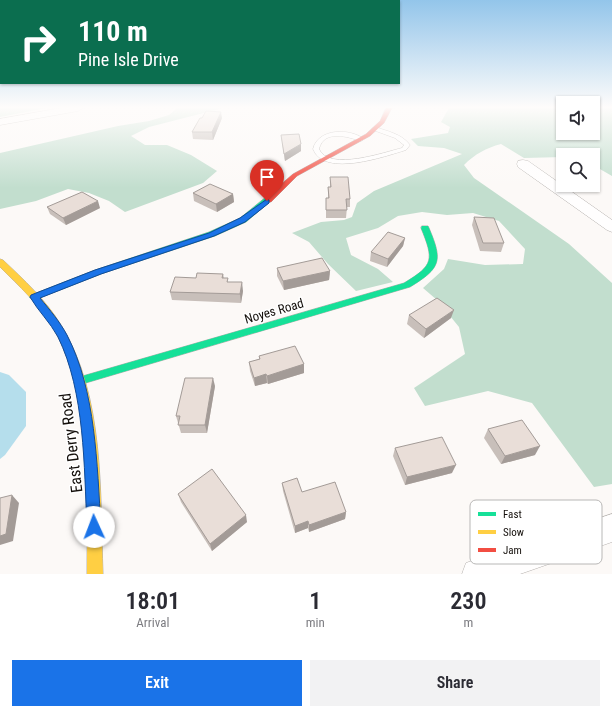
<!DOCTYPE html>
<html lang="en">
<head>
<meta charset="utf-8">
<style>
	:root { --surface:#fff; --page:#f2f2f3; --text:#2b2b33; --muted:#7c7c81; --accent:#1a73e8 }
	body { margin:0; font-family:"Roboto Condensed",sans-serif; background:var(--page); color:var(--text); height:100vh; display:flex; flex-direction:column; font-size:15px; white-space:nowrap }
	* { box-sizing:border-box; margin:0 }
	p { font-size:13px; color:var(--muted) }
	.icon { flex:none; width:22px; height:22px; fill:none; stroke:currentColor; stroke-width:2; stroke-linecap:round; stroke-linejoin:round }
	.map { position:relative; height:574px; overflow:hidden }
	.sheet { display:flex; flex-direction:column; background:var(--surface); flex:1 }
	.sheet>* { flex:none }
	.banner { position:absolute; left:0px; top:0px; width:400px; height:84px; box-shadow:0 1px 3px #0004; background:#0b6e4f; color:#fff; overflow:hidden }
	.fabs { position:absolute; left:556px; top:96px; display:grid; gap:8px }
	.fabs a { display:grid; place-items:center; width:44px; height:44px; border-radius:0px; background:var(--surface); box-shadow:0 1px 3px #0004; font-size:20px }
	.pin { position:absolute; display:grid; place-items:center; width:34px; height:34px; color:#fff; margin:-41px -17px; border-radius:50% 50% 50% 0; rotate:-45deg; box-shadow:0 0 4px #0007 }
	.pin .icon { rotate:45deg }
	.me { position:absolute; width:44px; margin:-22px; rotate:358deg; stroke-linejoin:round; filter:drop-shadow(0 0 3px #0008) }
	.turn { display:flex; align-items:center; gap:14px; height:84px; padding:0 12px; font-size:18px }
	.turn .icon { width:52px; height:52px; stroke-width:2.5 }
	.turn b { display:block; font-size:28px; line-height:34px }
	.eta { display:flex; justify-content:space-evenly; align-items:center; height:68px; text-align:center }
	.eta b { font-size:24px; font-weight:600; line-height:28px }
	.action { display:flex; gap:8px; margin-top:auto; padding:8px 12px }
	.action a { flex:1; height:46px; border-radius:0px; background:var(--accent); color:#fff; font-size:16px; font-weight:600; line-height:46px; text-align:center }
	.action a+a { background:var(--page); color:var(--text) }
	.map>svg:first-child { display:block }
</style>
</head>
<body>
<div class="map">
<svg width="612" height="574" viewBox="0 0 612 574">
	<rect width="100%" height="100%" fill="#fcf9f7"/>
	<g fill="#c2dece">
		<polygon points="0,108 47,108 0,117"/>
		<polygon points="177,108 223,108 149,127 131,136 145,145 167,145 191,155 217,171 203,183 125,212 109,201 89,193 68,189 36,201 0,209 0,153 118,126 149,121 169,115"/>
		<path d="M449 108H563V133H593V108H612V176L593 165V155H563V157L524 158 501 144C486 148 475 154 464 165L474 178 569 244 612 283V484L594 487 532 403 488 391 425 406 414 388 465 354 459 327 437 300 423 288 444 269 448 259 485 265 523 264 525 249 499 221 473 213 447 215 422 212 398 216 378 228 346 238 351 255 378 269 393 282 356 291 328 264 309 242 292 233 321 222 344 220 352 217 357 203 374 191 462 154 444 148 418 146 411 139 448 133 450 127 441 122Z"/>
	</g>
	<polygon fill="#b5deec" points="0,372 9,375 26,392 26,426 5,455 0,459"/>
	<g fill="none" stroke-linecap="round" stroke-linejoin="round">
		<g stroke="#b4b0ad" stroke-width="1">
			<path id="lane" d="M375 127C387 131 402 134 410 145L406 150C386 156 324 178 313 149 318 128 350 128 364 139L361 141C348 137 324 129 319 149 329 172 385 152 402 148L404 145 395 138 373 130 372 129Z"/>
		</g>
		<g stroke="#b4b0ad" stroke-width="1">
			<g id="street">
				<polygon points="61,108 83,108 78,111 0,125 0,119"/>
				<polygon points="523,160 528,161 612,220 612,232 607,230 518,167 517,164 518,161"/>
				<polygon points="612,514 612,542 520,574 462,574 466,563 477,559"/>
			</g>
		</g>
		<g stroke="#b4b0ad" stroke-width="1">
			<g id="fast">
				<polygon points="265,198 271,198 272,200 246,222 215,236 101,274 37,299 34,300 29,297 31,295 95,270 209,232 240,218"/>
				<path d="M422 226H428L429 228C443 261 441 268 410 287L79 385 75 384 74 381 75 378 79 377 404 283C434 265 434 260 421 228Z"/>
			</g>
		</g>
		<g stroke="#b4b0ad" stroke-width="1">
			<path id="slow" d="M0 259 3 260C24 280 46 300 61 325 105 396 100 494 103 574H87C87 495 93 401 54 329 40 305 19 286 0 267Z"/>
		</g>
		<g stroke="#b4b0ad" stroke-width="1">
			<polygon id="jam" points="386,108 392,108 384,123 370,136 297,176 271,202 265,202 265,198 293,174 366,134 380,121"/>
		</g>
		<use href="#lane" fill="#fffefe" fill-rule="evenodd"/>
		<use href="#street" fill="#fffefe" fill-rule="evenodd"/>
		<use href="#fast" fill="#16e098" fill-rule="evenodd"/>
		<use href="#slow" fill="#ffcf43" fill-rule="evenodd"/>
		<use href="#jam" fill="#f24e42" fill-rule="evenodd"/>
	</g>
	<g fill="#c8bfba">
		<polygon points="222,118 213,140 193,139 192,132"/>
		<polygon points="281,135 301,151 285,161 282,142"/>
		<polygon points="330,177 350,199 350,207 347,207 346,218 326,218 326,198 328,198 328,187 330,187"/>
		<polygon points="193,193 233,194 234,202 217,212 194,201"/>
		<polygon points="47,207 100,208 66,225 50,214"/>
		<polygon points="474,217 504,243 501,252 480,251 472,225"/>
		<polygon points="405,238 403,246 387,267 370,261 371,252"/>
		<polygon points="277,268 330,271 329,280 284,290 277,276"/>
		<polygon points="223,274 224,278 228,282 243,291 241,303 172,300 170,292 196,278"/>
		<polygon points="409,315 451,318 424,338 407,324"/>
		<polygon points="259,356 304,364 304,373 268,384 267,383 255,386 250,371 249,362 259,359"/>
		<polygon points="215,386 207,433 181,433 176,416"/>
		<polygon points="488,429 535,455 501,464 484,438"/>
		<polygon points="395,448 452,473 405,485 393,456"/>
		<polygon points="282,483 346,512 345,519 309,532 308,528 295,533 283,491"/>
		<polygon points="178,494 247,522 212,551 181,502"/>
	</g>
	<g fill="#a39b97">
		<polygon points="221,112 222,118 213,140 212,132"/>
		<polygon points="301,144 301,151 285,161 284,154"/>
		<polygon points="233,194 234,202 217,212 216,204"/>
		<polygon points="98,201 100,208 66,225 63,218"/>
		<polygon points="405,238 403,246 387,267 388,259"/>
		<polygon points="330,271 329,280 284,290 283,281"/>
		<polygon points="242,282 243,291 241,303 240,294"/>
		<polygon points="454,310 451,318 424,338 426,329"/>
		<polygon points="304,364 304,373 268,384 267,376"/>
		<polygon points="266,374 267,383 255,386 254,378"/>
		<polygon points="213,378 215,386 207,433 205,425"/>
		<polygon points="540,446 535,455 501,464 505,456"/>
		<polygon points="456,465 452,473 405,485 407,477"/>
		<polygon points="12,495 19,503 13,541 0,545 0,536"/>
		<polygon points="346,512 345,519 309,532 309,525"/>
		<polygon points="246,515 247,522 212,551 210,544"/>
		<polygon points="308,521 308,528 295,533 295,526"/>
	</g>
	<g fill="#e9ded8" stroke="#a39b97">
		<polygon points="206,111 221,112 212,132 192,132 200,118 202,118"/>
		<polygon points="299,134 301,144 284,154 281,135"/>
		<polygon points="330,177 348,177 350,199 346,199 347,210 326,210 326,198 329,198 328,187 331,187"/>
		<polygon points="210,184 233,194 216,204 193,193"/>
		<polygon points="82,192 98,201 63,218 47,207"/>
		<polygon points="474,217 494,218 504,243 483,243"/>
		<polygon points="388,232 405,238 388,259 371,252"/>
		<polygon points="322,258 330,271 283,281 277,268"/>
		<polygon points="197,273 223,274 222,278 228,278 227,282 242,282 240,294 170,292 175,277 196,278"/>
		<polygon points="437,298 454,310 426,329 409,315"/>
		<polygon points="295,346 304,364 267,376 266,374 254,378 249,362 260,359 259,356"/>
		<polygon points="185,378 213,378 205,425 178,425 180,416 176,416"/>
		<polygon points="522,420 540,446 505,456 488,429"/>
		<polygon points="442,437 456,465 407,477 395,448"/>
		<polygon points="212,469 246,515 210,544 178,494"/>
		<polygon points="297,478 302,492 335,482 346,512 309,525 308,521 295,526 282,483"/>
		<polygon points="12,495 6,534 0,536 0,498"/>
	</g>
	<linearGradient id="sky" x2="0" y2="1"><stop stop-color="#93c5ea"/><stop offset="0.57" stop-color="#fefcfb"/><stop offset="1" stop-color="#fefcfb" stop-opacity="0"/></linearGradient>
	<rect width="612" height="188" fill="url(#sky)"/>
	<path fill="#1a73e8" stroke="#114b97" d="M267 199 269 200V203L245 222 214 236 101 274 40 298C50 310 60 322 67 335 96 391 97 465 101 527L99 532 94 534 89 532 87 527C84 467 85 392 58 337 50 322 38 311 30 297L31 295 95 270 209 233 240 218Z"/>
	<g text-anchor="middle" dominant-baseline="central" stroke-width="3" stroke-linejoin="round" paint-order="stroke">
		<g font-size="13" fill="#140f0b" stroke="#fff">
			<text transform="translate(274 311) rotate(-16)">Noyes Road</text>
		</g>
		<g font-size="16" fill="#140f0b" stroke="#fff">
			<text transform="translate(71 443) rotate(-97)">East Derry Road</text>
		</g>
	</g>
	<rect x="470" y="500" width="132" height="64" rx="6" fill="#fff" stroke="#b8b7b6" stroke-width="1"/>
	<rect x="478" y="512" width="18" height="4" fill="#16e098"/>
	<rect x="478" y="530" width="18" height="4" fill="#ffcf43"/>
	<rect x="478" y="548" width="18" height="4" fill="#f24e42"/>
	<g font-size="11" fill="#140f0b">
		<text x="503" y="518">Fast</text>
		<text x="503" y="536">Slow</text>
		<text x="503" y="554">Jam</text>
	</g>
</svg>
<div class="fabs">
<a><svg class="icon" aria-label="sound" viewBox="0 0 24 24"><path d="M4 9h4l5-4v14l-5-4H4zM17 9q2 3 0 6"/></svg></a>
<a><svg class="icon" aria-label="search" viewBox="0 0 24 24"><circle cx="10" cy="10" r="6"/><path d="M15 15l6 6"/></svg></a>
</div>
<div class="pin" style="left:267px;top:201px;background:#d93025"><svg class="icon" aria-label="arrive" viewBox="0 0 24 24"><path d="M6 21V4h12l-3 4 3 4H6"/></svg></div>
<svg class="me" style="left:94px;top:527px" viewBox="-20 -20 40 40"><circle r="19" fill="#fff"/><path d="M0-13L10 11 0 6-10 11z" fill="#1a73e8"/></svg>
<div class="banner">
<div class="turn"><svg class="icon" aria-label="right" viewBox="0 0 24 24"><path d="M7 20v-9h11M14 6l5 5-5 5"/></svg><div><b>110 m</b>Pine Isle Drive</div></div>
</div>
</div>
<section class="sheet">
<div class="eta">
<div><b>18:01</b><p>Arrival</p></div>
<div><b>1</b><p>min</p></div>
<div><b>230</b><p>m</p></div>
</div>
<div class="action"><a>Exit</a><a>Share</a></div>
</section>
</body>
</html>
